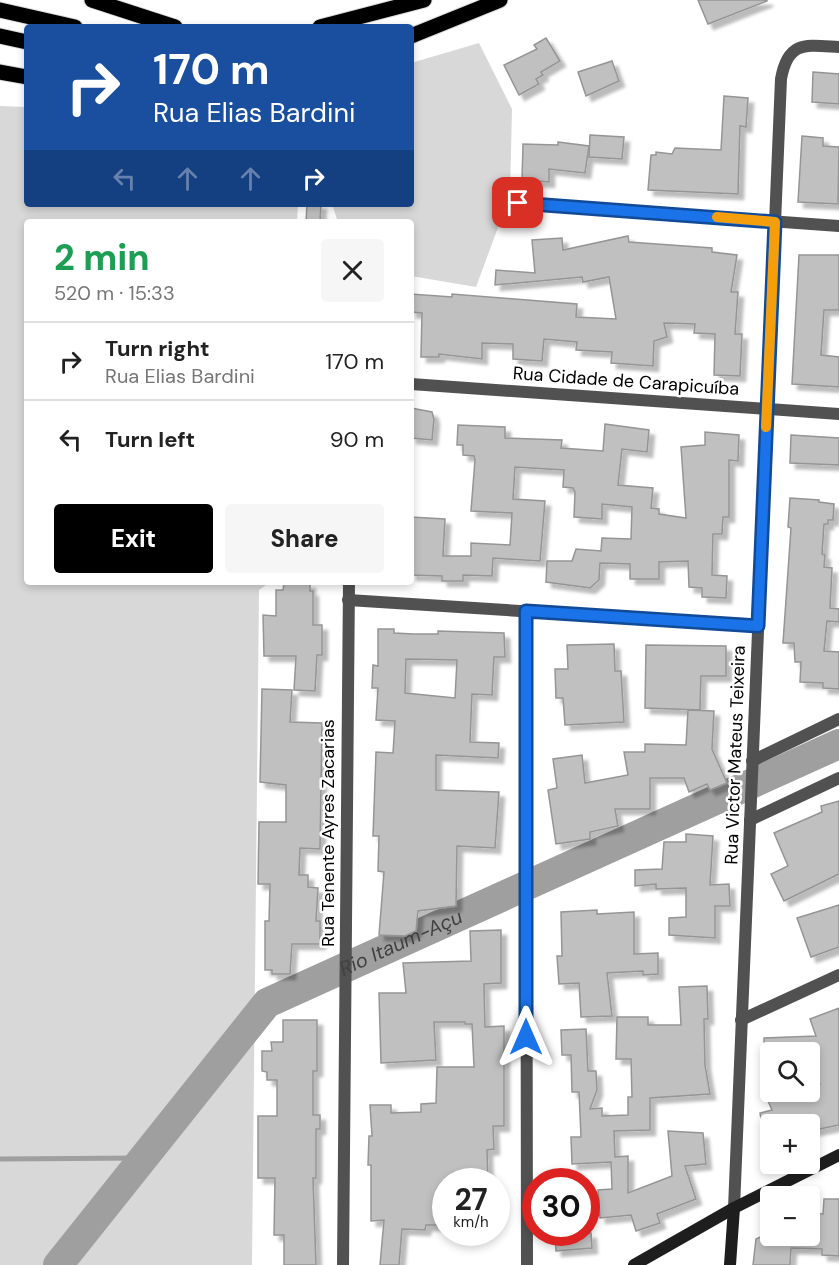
<!DOCTYPE html>
<html lang="en">
<head>
<meta charset="utf-8">
<style>
	:root { --surface:#fff; --page:#f6f6f6; --text:#222; --muted:#767676; --line:#e0e0e0; --accent:#000 }
	body { margin:0; font-family:"DM Sans",sans-serif; background:var(--page); color:var(--text); height:100vh; display:flex; flex-direction:column; font-size:22px; white-space:nowrap }
	* { box-sizing:border-box; margin:0 }
	p { font-size:20px; color:var(--muted) }
	.icon { flex:none; width:33px; height:33px; fill:none; stroke:currentColor; stroke-width:2; stroke-linecap:round; stroke-linejoin:round }
	.map { position:relative; flex:1; overflow:hidden }
	.sheet { position:absolute; left:24px; top:219px; width:390px; height:366px; display:flex; flex-direction:column; background:var(--surface); border-radius:6px; box-shadow:0 3px 9px #0003 }
	.sheet>* { flex:none }
	.banner { position:absolute; left:24px; top:24px; width:390px; height:183px; border-radius:6px; box-shadow:0 3px 9px #0003; background:#1a4fa0; color:#fff; overflow:hidden }
	.fabs { position:absolute; left:760px; top:1042px; display:grid; gap:12px }
	.fabs a { display:grid; place-items:center; width:60px; height:60px; border-radius:6px; background:var(--surface); box-shadow:0 3px 9px #0003; font-size:30px }
	.speed { position:absolute; left:432px; top:1168px; display:flex; gap:12px; font-size:30px; font-weight:700; text-align:center }
	.speed>* { display:grid; place-content:center; width:78px; height:78px; border-radius:50%; background:var(--surface); box-shadow:0 3px 9px #0003; line-height:1 }
	.speed small { font-size:15px; font-weight:400 }
	.speed .limit { border:9px solid #d22; background:#fff; color:#111 }
	.pin { position:absolute; display:grid; place-items:center; width:51px; height:51px; color:#fff; margin:-26px; border-radius:12px; box-shadow:0 3px 9px #0006 }
	.me { position:absolute; width:66px; margin:-33px; rotate:0deg; stroke-linejoin:round; filter:drop-shadow(0 0 4px #0008) }
	.turn { display:flex; align-items:center; gap:21px; height:126px; padding:0 30px; font-size:27px }
	.turn .icon { width:78px; height:78px; stroke-width:2.5 }
	.turn b { display:block; font-size:42px; line-height:51px }
	.lanes { display:flex; align-items:center; height:57px; padding:0 30px; background:#0003; justify-content:center; gap:30px; direction:ltr }
	.lanes .off { opacity:.35 }
	.round { display:grid; place-items:center; flex:none; width:63px; height:63px; border-radius:6px; background:var(--page) }
	.head { display:flex; align-items:center; justify-content:space-between; height:102px; padding:0 30px }
	h1 { font-size:36px; font-weight:800; line-height:45px; color:#1e9e55 }
	.button { display:flex; gap:12px; margin-top:auto; padding:12px 30px }
	.button a { flex:1; height:69px; border-radius:6px; background:var(--accent); color:#fff; font-size:24px; font-weight:800; line-height:69px; text-align:center }
	.button a+a { background:var(--page); color:var(--text) }
	ul { padding:0; list-style:none }
	li { display:flex; align-items:center; gap:18px; height:78px; padding:0 30px; border-top:2px solid var(--line) }
	li div { flex:1 }
	li b { display:block; font-size:22px }
	li em { font-style:normal }
	.map>svg:first-child { display:block }
</style>
</head>
<body>
<div class="map">
<svg width="839" height="1265" viewBox="0 0 839 1265">
	<defs>
		<filter id="shadow"><feDropShadow dx="5.5" dy="5.5" stdDeviation="1.5" flood-color="#0004"/></filter>
	</defs>
	<rect width="100%" height="100%" fill="#fff"/>
	<g fill="#d8d8d8">
		<polygon points="479,43 512,109 510,195 476,287 411,276 411,222 338,222 332,204 411,204 411,63"/>
		<polygon points="0,106 27,107 27,204 298,204 297,222 27,222 27,582 270,582 259,590 252,1265 0,1265"/>
	</g>
	<g fill="none" stroke-linecap="round" stroke-linejoin="round">
		<polyline stroke="#9f9f9f" stroke-width="5" points="0,1159 143,1158"/>
		<path stroke="#9f9f9f" stroke-width="30" id="s1" d="M58 1265 267 1003 839 744"/>
	</g>
	<g fill="#c0c0c0" stroke="#959595" stroke-width="1.5" fill-rule="evenodd" filter="url(#shadow)">
		<polygon points="698,0 767,0 767,1 708,24"/>
		<polygon points="546,38 560,61 541,72 543,75 536,79 539,84 519,95 504,65 537,49 534,45"/>
		<polygon points="612,61 619,81 586,96 578,72"/>
		<polygon points="813,72 839,74 839,104 812,102"/>
		<polygon points="724,96 748,98 746,127 740,126 738,194 648,190 651,155 656,155 656,152 672,154 675,148 721,150"/>
		<polygon points="590,135 624,137 622,159 589,157"/>
		<polygon points="802,136 823,138 823,146 839,147 838,204 798,202"/>
		<polygon points="558,142 589,146 585,173 549,169 549,182 522,180 523,144 558,145"/>
		<polygon points="307,204 321,204 320,222 306,222"/>
		<polygon points="628,236 629,242 712,248 712,252 737,255 731,292 738,292 735,334 742,334 740,376 714,375 715,334 694,333 695,324 664,323 667,337 654,341 653,366 611,363 612,352 576,350 577,342 544,339 542,361 513,359 513,344 482,343 482,359 439,354 439,357 421,357 422,313 411,312 411,294 452,297 452,294 577,304 576,317 616,319 609,277 583,282 582,277 495,285 496,270 535,273 532,240 562,238 563,250"/>
		<polygon points="799,255 839,255 839,310 824,310 821,355 839,357 839,387 792,384"/>
		<polygon points="411,408 432,412 434,419 432,440 411,438"/>
		<polygon points="605,424 649,430 647,452 622,449 618,485 653,488 651,508 659,509 659,514 686,518 681,447 705,445 705,432 739,435 738,461 729,460 729,517 723,517 722,534 713,534 712,575 727,576 726,598 702,597 702,588 689,587 688,561 659,562 659,579 630,579 630,564 600,563 599,580 590,588 546,582 547,561 572,561 576,549 601,551 602,538 631,539 632,507 602,504 602,519 574,517 575,492 573,488 563,487 564,470 515,467 513,499 545,501 540,561 493,558 492,576 463,575 463,581 442,581 442,576 411,575 411,517 445,519 443,556 471,556 471,543 510,545 512,513 471,511 475,460 474,456 463,455 463,445 457,445 458,425 505,427 505,438 562,440 561,448 603,451"/>
		<polygon points="791,435 839,438 839,465 790,463"/>
		<polygon points="790,498 819,500 819,502 834,504 833,520 828,520 828,524 824,524 822,554 825,555 824,567 832,568 830,608 839,609 839,622 827,621 824,651 839,652 839,689 823,688 823,683 800,682 801,662 795,662 794,643 783,643 791,528 788,527"/>
		<polygon points="284,583 310,583 310,591 313,591 313,625 322,625 322,655 317,655 315,691 294,690 296,656 264,656 263,615 276,616 276,590 283,590"/>
		<path d="M378 629H394V633L413 634H438V631L504 633 505 657H494L492 695 472 694 470 742 499 743 498 758 436 755V790L499 792 495 848 457 846 456 906 418 911 416 931 405 936 379 935 384 872 378 871 379 836H373L376 752 393 753 395 721 376 720 378 688H372L373 665 378 666ZM406 659 457 660 455 698 405 693Z"/>
		<polygon points="614,644 615,671 621,671 624,722 565,725 563,698 556,698 555,669 568,669 567,645"/>
		<polygon points="646,645 726,646 726,676 701,676 700,710 645,708"/>
		<polygon points="262,689 292,690 290,722 322,723 320,849 300,848 299,875 308,875 308,887 318,888 316,921 320,921 320,944 292,944 290,974 272,974 272,970 265,970 265,921 269,921 270,884 258,884 259,822 286,822 286,785 260,782"/>
		<polygon points="688,710 714,711 712,749 727,783 710,790 707,784 689,792 684,778 650,778 650,809 615,809 618,826 590,832 590,839 556,844 548,790 557,788 553,759 582,755 585,783 628,775 624,752 645,752 645,744 686,745"/>
		<polygon points="839,801 839,874 784,901 771,874 788,866 774,833 822,812 821,806"/>
		<polygon points="686,834 713,836 710,885 729,884 730,906 715,906 715,938 669,935 669,918 686,917 686,888 656,889 656,884 635,886 635,870 662,869 664,842 686,842"/>
		<polygon points="839,905 839,947 811,957 797,918"/>
		<polygon points="597,910 597,914 634,912 634,954 658,953 658,974 643,975 643,971 607,973 612,1016 581,1017 579,983 559,984 557,956 562,956 561,912"/>
		<polygon points="501,930 501,983 484,984 485,1027 504,1026 504,1126 493,1126 494,1149 487,1150 488,1182 446,1182 446,1225 426,1225 425,1230 402,1229 399,1265 380,1265 384,1220 371,1221 371,1165 368,1165 369,1136 372,1136 370,1105 391,1105 391,1113 421,1112 421,1104 436,1103 437,1067 474,1067 472,1024 465,1024 465,1022 434,1022 436,1060 381,1063 379,993 406,993 403,963 471,961 470,931"/>
		<polygon points="707,986 708,1019 704,1019 705,1065 710,1094 650,1098 650,1130 614,1131 615,1157 628,1156 628,1193 672,1176 668,1131 703,1133 706,1164 685,1166 696,1199 657,1214 660,1223 636,1231 631,1215 600,1218 598,1190 612,1189 611,1162 572,1164 571,1137 581,1137 579,1092 572,1092 571,1055 562,1055 561,1030 586,1029 588,1071 596,1071 597,1090 590,1109 602,1108 602,1116 628,1115 628,1097 632,1097 631,1059 616,1059 617,1017 648,1017 648,1025 681,1025 679,987"/>
		<polygon points="839,1008 839,1125 810,1131 810,1125 762,1125 760,1113 772,1110 764,1092 810,1092 810,1089 820,1084 810,1061 810,1053 764,1053 764,1038 816,1036 810,1019"/>
		<polygon points="283,1020 317,1020 317,1071 313,1071 313,1115 320,1115 320,1129 316,1129 316,1178 313,1178 316,1265 284,1265 284,1235 274,1235 275,1178 258,1178 258,1116 277,1116 277,1080 267,1080 267,1072 262,1071 262,1051 272,1051 271,1042 283,1042"/>
		<polygon points="824,1199 839,1199 839,1256 822,1255 822,1249 791,1248 790,1265 753,1265 756,1239 771,1232 771,1236 810,1236 810,1213 823,1214"/>
		<polygon points="555,1233 591,1233 592,1248 556,1251"/>
	</g>
	<g fill="none" stroke-linecap="round" stroke-linejoin="round">
		<g stroke="#dbdbdb" stroke-width="17">
			<g id="primary">
				<polyline points="92,0 175,27"/>
				<polyline points="0,10 75,27"/>
				<polyline points="320,27 424,0"/>
				<polyline points="0,36 27,42"/>
				<polyline points="411,36 500,0"/>
				<polyline points="0,72 27,77"/>
			</g>
		</g>
		<g stroke="#515151" stroke-width="12">
			<polyline points="518,203 839,226"/>
			<polyline points="411,384 839,414"/>
			<polyline points="348,600 758,626"/>
			<polyline points="526,611 527,1265"/>
			<polyline points="752,761 839,719"/>
			<polyline points="750,820 839,778"/>
			<polyline points="741,1020 839,975"/>
			<path d="M734 1208 781 79C788 40 806 45 839 47"/>
			<polyline points="343,1265 349,582"/>
		</g>
		<g stroke="#1e1e1e" stroke-width="12">
			<polyline points="634,1265 734,1208 839,1155"/>
			<polyline points="730,1265 734,1208"/>
		</g>
		<use href="#primary" stroke="#000" stroke-width="15"/>
	</g>
	<g fill="none" stroke-linecap="round" stroke-linejoin="round">
		<g stroke="#114b97" stroke-width="15">
			<polyline id="route" points="518,203 775,222 758,626 526,611 526,1037"/>
		</g>
		<use href="#route" stroke="#1a73e8" stroke-width="10"/>
		<polyline stroke="#f59e0b" stroke-width="10" points="717,217 775,222 766,427"/>
	</g>
	<g text-anchor="middle" dominant-baseline="central" stroke-width="5" stroke-linejoin="round" paint-order="stroke">
		<g font-size="18" fill="#000" stroke="#fff">
			<text transform="translate(626 381) rotate(4)">Rua Cidade de Carapicuíba</text>
			<text transform="translate(735 755) rotate(-88)">Rua Victor Mateus Teixeira</text>
			<text transform="translate(328 833) rotate(-90)">Rua Tenente Ayres Zacarias</text>
		</g>
		<g font-size="20" font-style="italic" fill="#404040" stroke="#fff">
			<text stroke="none"><textPath href="#s1" startOffset="482">Rio Itaum-Açu</textPath></text>
		</g>
	</g>
</svg>
<div class="fabs">
<a><svg class="icon" aria-label="search" viewBox="0 0 24 24"><circle cx="10" cy="10" r="6"/><path d="M15 15l6 6"/></svg></a>
<a>+</a>
<a>−</a>
</div>
<div class="speed"><div>27<small>km/h</small></div><div class="limit">30</div></div>
<div class="pin" style="left:518px;top:203px;background:#d93025"><svg class="icon" aria-label="arrive" viewBox="0 0 24 24"><path d="M6 21V4h12l-3 4 3 4H6"/></svg></div>
<svg class="me" style="left:526px;top:1037px" viewBox="-20 -20 40 40"><path d="M0-17L14 15 0 8-14 15z" fill="#1a73e8" stroke="#fff" stroke-width="4"/></svg>
<div class="banner">
<div class="turn"><svg class="icon" aria-label="right" viewBox="0 0 24 24"><path d="M7 20v-9h11M14 6l5 5-5 5"/></svg><div><b>170 m</b>Rua Elias Bardini</div></div>
<div class="lanes"><svg class="icon off" aria-label="left" viewBox="0 0 24 24"><path d="M17 20v-9H6M10 6l-5 5 5 5"/></svg><svg class="icon off" aria-label="ahead" viewBox="0 0 24 24"><path d="M12 20V5M6 11l6-6 6 6"/></svg><svg class="icon off" aria-label="ahead" viewBox="0 0 24 24"><path d="M12 20V5M6 11l6-6 6 6"/></svg><svg class="icon" aria-label="right" viewBox="0 0 24 24"><path d="M7 20v-9h11M14 6l5 5-5 5"/></svg></div>
</div>
<section class="sheet">
<div class="head"><div><h1>2 min</h1><p>520 m · 15:33</p></div><a class="round"><svg class="icon" aria-label="close" viewBox="0 0 24 24"><path d="M6 6l12 12M18 6L6 18"/></svg></a></div>
<ul>
<li><svg class="icon" aria-label="right" viewBox="0 0 24 24"><path d="M7 20v-9h11M14 6l5 5-5 5"/></svg><div><b>Turn right</b><p>Rua Elias Bardini</p></div><em>170 m</em></li>
<li><svg class="icon" aria-label="left" viewBox="0 0 24 24"><path d="M17 20v-9H6M10 6l-5 5 5 5"/></svg><div><b>Turn left</b></div><em>90 m</em></li>
</ul>
<div class="button"><a>Exit</a><a>Share</a></div>
</section>
</div>
</body>
</html>
